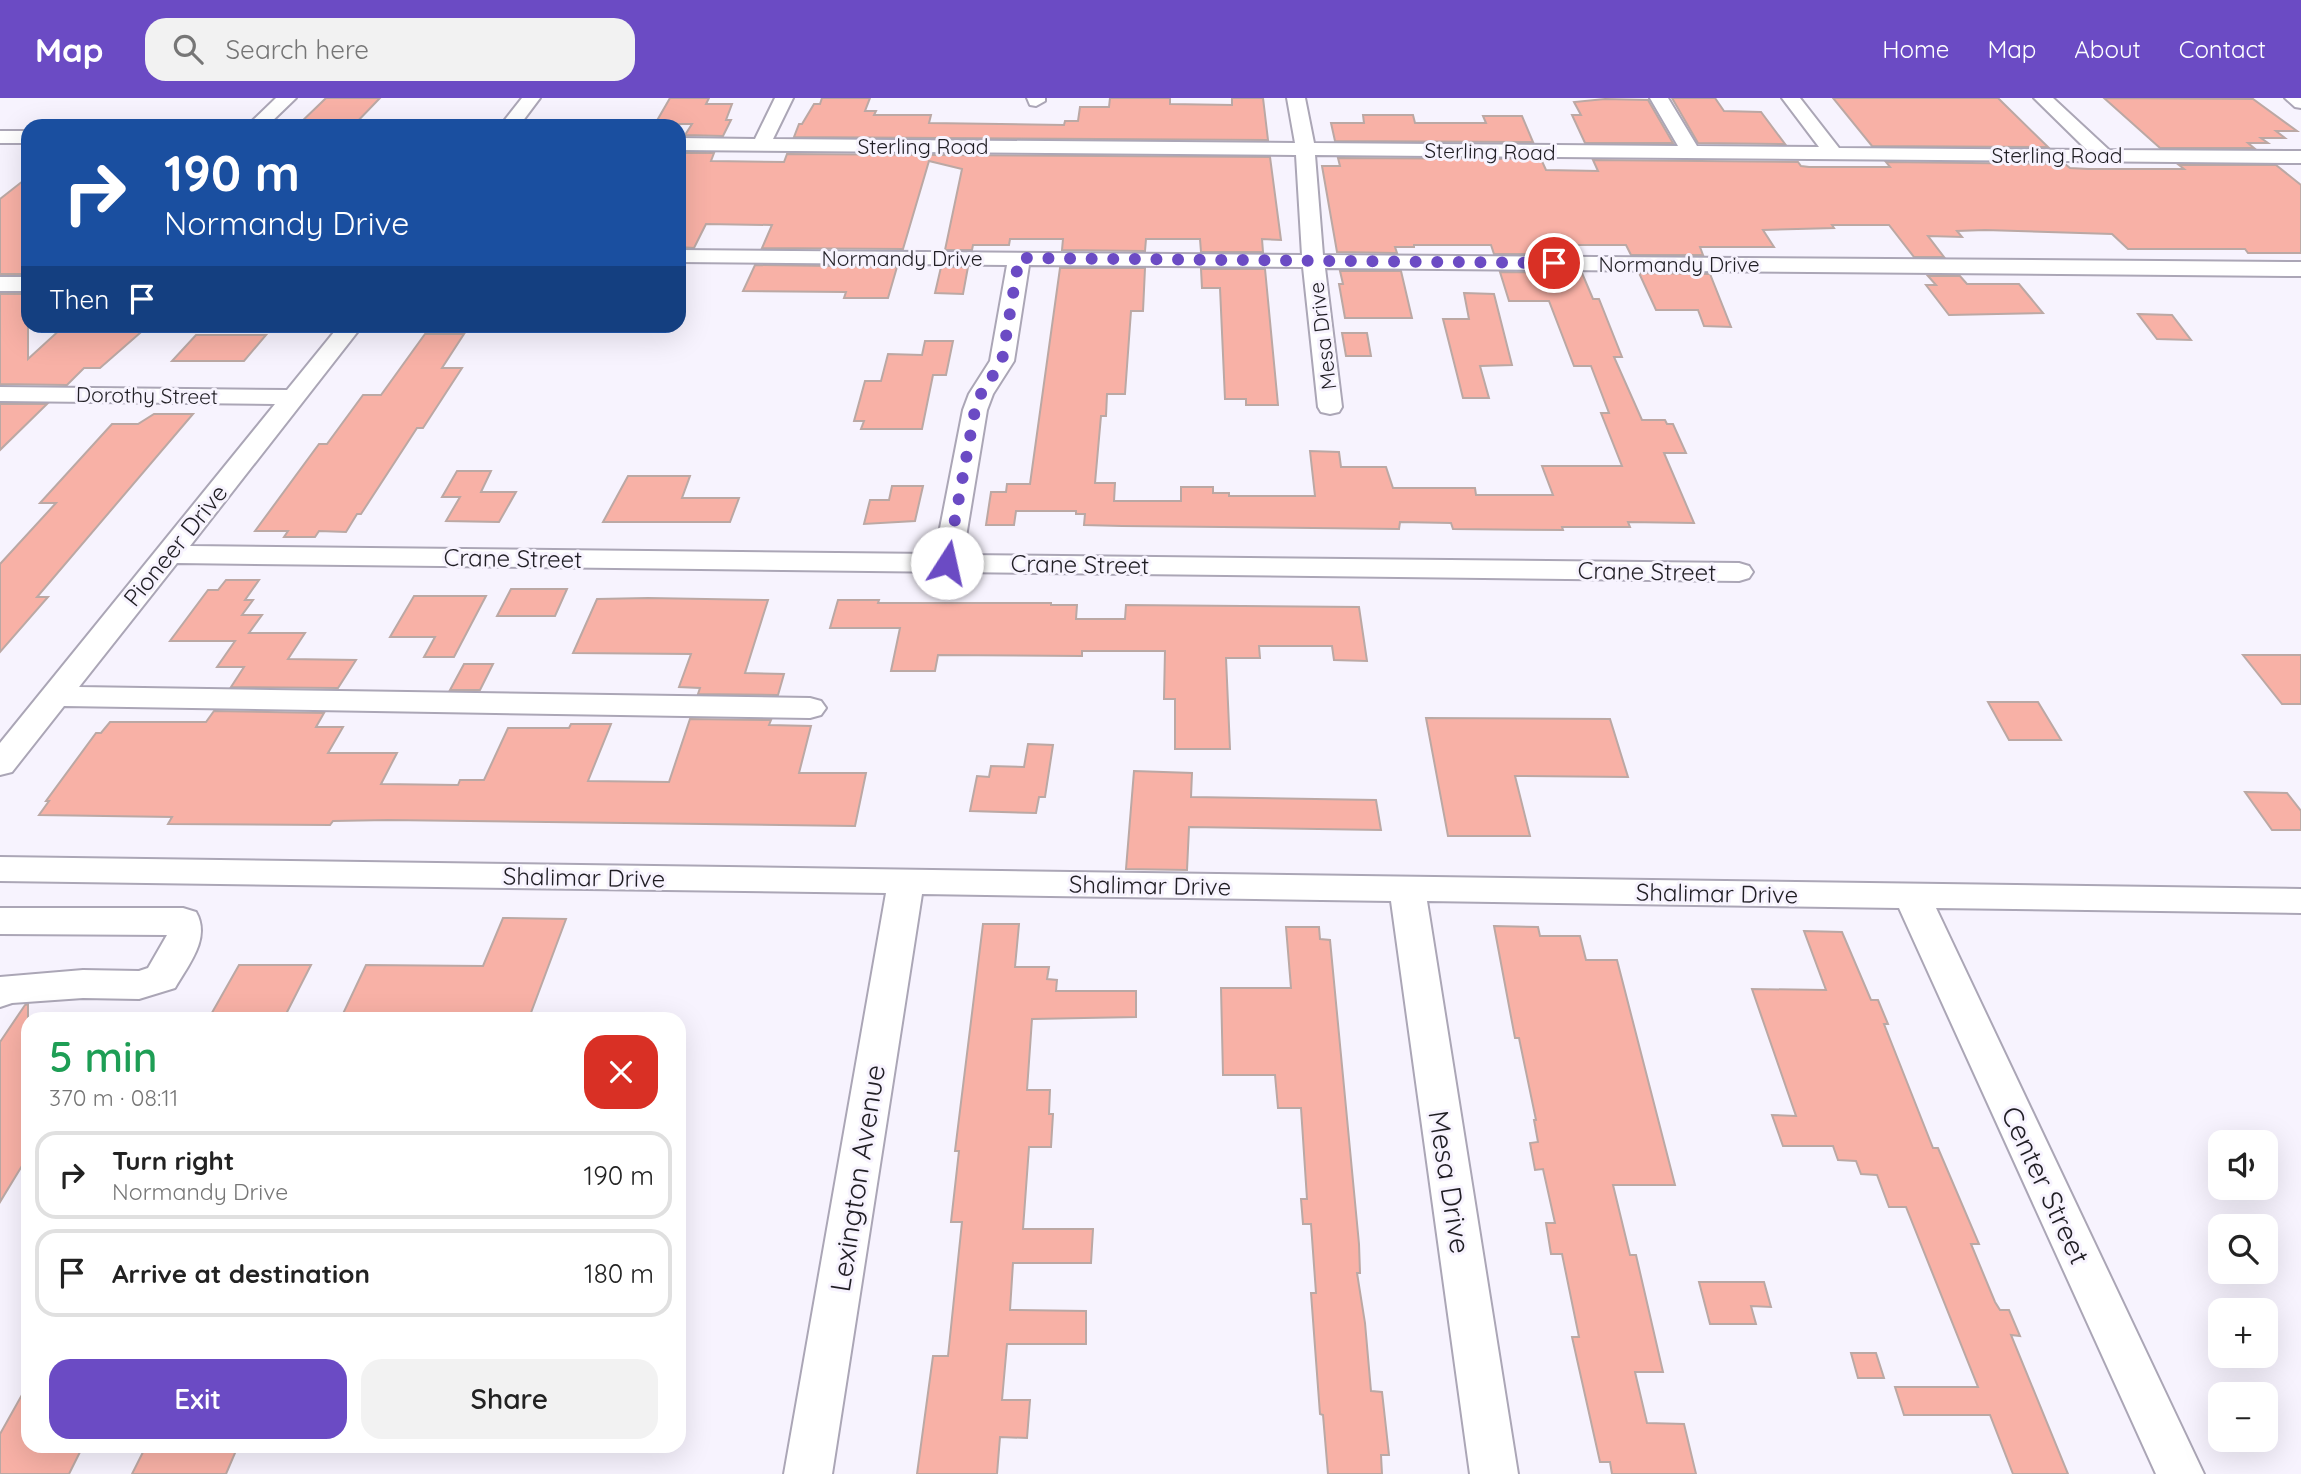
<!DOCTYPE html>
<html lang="en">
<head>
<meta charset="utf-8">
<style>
	:root { --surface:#fff; --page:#f2f2f2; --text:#222; --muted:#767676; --line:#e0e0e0; --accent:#6b4bc4 }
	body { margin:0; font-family:Quicksand,sans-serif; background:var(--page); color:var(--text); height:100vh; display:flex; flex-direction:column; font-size:26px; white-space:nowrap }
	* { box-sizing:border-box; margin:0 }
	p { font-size:23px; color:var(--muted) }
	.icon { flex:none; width:38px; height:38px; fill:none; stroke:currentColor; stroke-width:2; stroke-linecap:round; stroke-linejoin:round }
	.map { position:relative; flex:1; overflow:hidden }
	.side { position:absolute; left:21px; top:914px; width:665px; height:441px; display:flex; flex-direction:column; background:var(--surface); border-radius:21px; box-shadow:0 7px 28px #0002 }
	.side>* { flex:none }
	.banner { position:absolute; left:21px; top:21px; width:665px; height:214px; border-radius:21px; box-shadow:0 7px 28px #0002; background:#1a4fa0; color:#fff; overflow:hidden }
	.buttons { position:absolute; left:2208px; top:1032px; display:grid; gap:14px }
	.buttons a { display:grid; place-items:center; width:70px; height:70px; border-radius:14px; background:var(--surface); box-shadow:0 7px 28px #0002; font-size:35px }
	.pin { position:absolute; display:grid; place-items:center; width:60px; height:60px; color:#fff; margin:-30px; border:4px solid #fff; border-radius:50%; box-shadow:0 2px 7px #0007 }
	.me { position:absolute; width:77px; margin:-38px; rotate:10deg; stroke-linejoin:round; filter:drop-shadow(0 0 5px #0008) }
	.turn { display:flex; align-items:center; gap:24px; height:147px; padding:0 28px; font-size:32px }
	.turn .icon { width:91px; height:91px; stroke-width:2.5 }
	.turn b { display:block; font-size:49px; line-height:60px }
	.then { display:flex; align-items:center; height:66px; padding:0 28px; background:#0003; gap:14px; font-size:26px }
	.round { display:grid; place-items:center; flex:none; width:74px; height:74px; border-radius:21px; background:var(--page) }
	.head { display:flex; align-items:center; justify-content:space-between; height:119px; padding:0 28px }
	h1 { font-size:42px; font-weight:600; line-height:52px; color:#1e9e55 }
	.button { display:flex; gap:14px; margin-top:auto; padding:14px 28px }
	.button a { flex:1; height:80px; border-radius:21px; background:var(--accent); color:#fff; font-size:28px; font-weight:600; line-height:80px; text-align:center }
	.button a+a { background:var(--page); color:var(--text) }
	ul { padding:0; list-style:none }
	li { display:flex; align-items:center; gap:21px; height:88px; margin:0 14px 10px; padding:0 14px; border:4px solid var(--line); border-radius:21px }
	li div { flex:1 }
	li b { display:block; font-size:26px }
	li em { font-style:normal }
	header { display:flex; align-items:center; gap:42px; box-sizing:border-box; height:98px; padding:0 35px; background:var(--accent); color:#fff }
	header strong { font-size:33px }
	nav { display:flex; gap:38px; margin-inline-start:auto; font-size:24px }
	.search { width:490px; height:63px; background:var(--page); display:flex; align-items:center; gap:18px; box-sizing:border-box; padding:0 24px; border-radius:21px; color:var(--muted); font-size:26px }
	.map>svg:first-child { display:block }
</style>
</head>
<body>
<header>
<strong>Map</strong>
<div class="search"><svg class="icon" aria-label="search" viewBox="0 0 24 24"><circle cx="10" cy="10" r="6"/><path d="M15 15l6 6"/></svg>Search here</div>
<nav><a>Home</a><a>Map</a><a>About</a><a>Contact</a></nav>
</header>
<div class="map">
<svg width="2301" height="1376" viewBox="0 0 2301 1376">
	<rect width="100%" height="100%" fill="#f7f3fe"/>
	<g fill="#f8b1a6" stroke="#bba8a4" stroke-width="2">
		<polygon points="326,0 380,0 353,28 297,28"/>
		<polygon points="670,0 709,0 706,6 732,6 726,22 731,22 723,38 685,37 692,26 655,26"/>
		<polygon points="822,0 870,0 865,13 876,13 874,17 931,17 929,25 1064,27 1065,23 1078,23 1080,9 1109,9 1110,0 1170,0 1170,6 1232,7 1232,0 1263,0 1268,42 794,39 799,26 802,26 814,6 820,6"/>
		<polygon points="1672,0 1715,0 1724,13 1761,14 1785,46 1698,45"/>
		<polygon points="1833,0 1998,0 2048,49 1872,48"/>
		<polygon points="2104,0 2253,1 2297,33 2276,33 2285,40 2261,40 2268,45 2248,45 2254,50 2160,50"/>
		<polygon points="1605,1 1648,2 1673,45 1585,45 1572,17 1581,17 1574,4"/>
		<polygon points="1363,17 1413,17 1415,25 1486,25 1483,18 1522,18 1533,44 1335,43 1331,25 1364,25"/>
		<polygon points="679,55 714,55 711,63 784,64 787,56 1270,59 1281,142 1262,141 1263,154 1201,154 1200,141 1146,141 1145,153 1062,152 1063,141 1010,141 1009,147 973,147 972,152 945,152 962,71 929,63 903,151 762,150 772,127 706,126 694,150 679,149"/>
		<polygon points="1338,60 1541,61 1546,72 1598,73 1593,62 1798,64 1801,68 1809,69 1890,69 1886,64 2065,66 2070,70 2088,71 2184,71 2179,67 2276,67 2301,87 2301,155 2248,155 2245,151 2128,151 2112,136 1985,132 1957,133 1962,139 1928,138 1944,159 1914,159 1889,127 1832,127 1834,130 1763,132 1774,149 1700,149 1703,157 1631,157 1626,147 1570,147 1574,156 1494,156 1491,147 1414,147 1414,149 1395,149 1397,155 1337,154 1322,68 1340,68"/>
		<polygon points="28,79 28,176 0,176 0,101"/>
		<polygon points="755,167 897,169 888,200 844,200 846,194 743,193"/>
		<polygon points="941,169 968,169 963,196 935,195"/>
		<polygon points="1060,170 1145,170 1143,213 1131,213 1125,296 1107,296 1106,318 1101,318 1095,385 1115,385 1114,403 1181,403 1181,389 1213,389 1213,395 1229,395 1229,398 1315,398 1310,353 1339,354 1341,369 1386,369 1393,390 1475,390 1476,397 1553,397 1542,368 1622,368 1601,315 1609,315 1591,268 1574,268 1549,203 1509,203 1500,174 1582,175 1593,201 1599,201 1622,259 1614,259 1642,322 1665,322 1667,326 1673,326 1686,355 1664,355 1694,425 1628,424 1630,429 1562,429 1563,432 1453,431 1451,425 1400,424 1399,431 1122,428 1084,427 1085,416 1076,416 1076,413 1016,413 1014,427 986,427 991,394 1006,394 1007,386 1030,386"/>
		<polygon points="1201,171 1265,171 1278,307 1246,307 1246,301 1225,301 1220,190 1202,190"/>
		<polygon points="1340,173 1401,173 1412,220 1345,220 1339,186 1343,186"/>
		<polygon points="1639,175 1710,176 1731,229 1704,228 1698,212 1656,212"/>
		<polygon points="1928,178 1960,178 1967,186 2019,186 2043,215 1949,217 1926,187 1936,187"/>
		<polygon points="1464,195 1494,196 1512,267 1480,268 1489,300 1463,300 1443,221 1469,221"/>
		<polygon points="0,196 28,196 28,261 64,228 148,228 100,270 84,270 67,287 0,286"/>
		<polygon points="2138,216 2172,217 2191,242 2157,241"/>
		<polygon points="1342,235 1367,235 1371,258 1346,258"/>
		<polygon points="425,236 464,236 442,270 462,270 423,330 417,330 361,416 357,416 346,434 319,433 315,439 284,439 288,433 255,433 319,346 327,346 363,297 381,297"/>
		<polygon points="196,237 266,237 244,263 172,263"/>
		<polygon points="925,243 953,243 946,277 933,277 922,331 861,331 864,323 854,323 865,283 881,283 888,256 922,257"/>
		<polygon points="0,306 47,306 0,352"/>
		<polygon points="154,316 193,316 37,499 48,499 0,554 0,466 56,405 40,405 112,326 138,326"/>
		<polygon points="457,373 491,373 481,394 516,394 499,424 446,423 460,399 442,399"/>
		<polygon points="628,378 690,378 682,400 739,400 730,424 603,424"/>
		<polygon points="892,388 923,388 915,423 864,426 870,402 889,402"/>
		<polygon points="226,482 259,482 245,502 253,502 242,517 262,517 249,535 305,535 288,561 356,562 338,590 231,589 244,569 217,569 235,543 170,543 208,492 218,492"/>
		<polygon points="511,491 567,491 555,518 497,518"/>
		<polygon points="414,498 486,498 454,559 424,559 435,539 390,539"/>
		<polygon points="648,500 768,502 745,575 784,576 778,597 698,596 700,590 679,589 691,556 573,555 597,501"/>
		<polygon points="838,502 879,502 878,505 1051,505 1051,507 1077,507 1076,521 1125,521 1126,507 1359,509 1367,563 1334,562 1332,548 1259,548 1260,560 1226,560 1230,651 1175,651 1175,601 1164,601 1165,553 1082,553 1082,558 938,557 935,573 891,573 900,530 830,530"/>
		<polygon points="2243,557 2301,557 2301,606 2282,606"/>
		<polygon points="464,566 493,566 480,592 450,592"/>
		<polygon points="1988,604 2038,604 2061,642 2009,642"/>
		<polygon points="214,613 324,615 316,629 343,629 328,655 397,655 381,686 458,687 460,682 484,682 508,630 569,630 571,626 611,626 588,683 669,684 690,621 771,622 769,627 811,628 799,675 866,675 855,728 388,722 333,723 330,727 168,726 172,719 39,717 49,703 46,703 96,635 101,635 110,624 206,624"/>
		<polygon points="1426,620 1610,621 1628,679 1515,678 1530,738 1448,738"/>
		<polygon points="1028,646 1053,647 1045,699 1039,699 1036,715 970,713 977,678 989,679 991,668 1024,669"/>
		<polygon points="1134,673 1192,675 1191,699 1376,702 1381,732 1189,729 1187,772 1126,771"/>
		<polygon points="2245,694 2287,695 2301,713 2301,732 2272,732"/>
		<polygon points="503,820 566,821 529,920 341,920 366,867 483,868"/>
		<polygon points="983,826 1019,826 1015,869 1049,869 1047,881 1057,882 1056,893 1136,893 1136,919 1032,921 1027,992 1050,992 1049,1016 1053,1016 1051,1049 1029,1049 1023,1131 1093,1131 1091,1165 1013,1165 1010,1212 1086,1213 1086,1246 1007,1246 1002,1302 1030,1302 1027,1340 1000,1339 997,1376 917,1376 933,1258 948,1258 962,1124 951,1124 959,1053 955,1053"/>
		<polygon points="1494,828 1538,829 1540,838 1580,838 1586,862 1617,862 1675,1087 1613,1087 1630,1157 1636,1157 1663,1274 1635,1274 1647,1325 1684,1326 1696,1376 1612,1376 1610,1364 1600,1364 1572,1239 1579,1239 1562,1156 1551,1156 1546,1125 1555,1125 1543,1071 1535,1072 1530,1045 1538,1044 1534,1022 1536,1022 1519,940 1515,940"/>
		<polygon points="1286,829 1319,829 1320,841 1330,842 1359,1146 1360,1175 1357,1175 1365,1225 1371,1293 1382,1294 1389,1357 1381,1357 1382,1376 1328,1376 1323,1317 1320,1316 1311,1195 1316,1195 1311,1126 1303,1126 1301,1101 1307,1101 1301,1010 1278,1010 1275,977 1223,977 1221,890 1291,890"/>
		<polygon points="1804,833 1842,834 1871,902 1878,902 1888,926 1884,926 1933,1050 1938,1050 1979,1146 1971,1146 1995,1204 2000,1212 2009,1212 2020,1238 2011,1237 2068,1376 2013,1376 1990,1317 1904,1317 1895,1289 1978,1289 1906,1109 1889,1109 1877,1077 1861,1076 1856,1063 1838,1062 1833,1048 1783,1048 1772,1017 1796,1018 1752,891 1826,892"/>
		<polygon points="239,867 311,867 284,920 209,920"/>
		<polygon points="28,906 28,1058 0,1104 0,944 25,907"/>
		<polygon points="1699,1184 1764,1184 1771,1209 1751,1208 1756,1226 1710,1226"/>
		<polygon points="1851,1255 1876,1255 1884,1280 1858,1280"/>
		<polygon points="28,1286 28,1348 83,1348 69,1376 0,1376 0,1336"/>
		<polygon points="146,1348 238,1348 226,1376 132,1376"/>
	</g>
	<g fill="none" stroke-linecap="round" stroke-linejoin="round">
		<g stroke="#aba6b6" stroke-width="4">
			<g id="minor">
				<polygon points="276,0 296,0 267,28 247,28"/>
				<polygon points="522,0 540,0 519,28 500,28"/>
				<polygon points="775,0 793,0 773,41 1295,45 1287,0 1305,0 1314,45 1678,48 1650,0 1668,0 1697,48 1819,49 1782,0 1800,0 1839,50 2087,52 2034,0 2053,0 2109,52 2301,53 2301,65 1315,57 1323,157 2301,164 2301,178 1325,170 1342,309 1339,314 1330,316 1321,314 1318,309 1303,169 1029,167 1014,263 993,296 987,312 963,457 1739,465 1749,468 1753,474 1749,480 1739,483 177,465 79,589 810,600 821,603 826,610 821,617 810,620 64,608 12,674 0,677 0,645 275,306 0,303 0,289 287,292 339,228 362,228 190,448 935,456 963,312 969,296 990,263 1007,167 679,164 679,152 1302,157 1296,57 679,52 679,40 755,41"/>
				<polygon points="1027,0 1045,0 1045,3 1036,8 1030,7"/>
				<polygon points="2285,0 2301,0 2301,10 2295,9"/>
				<rect x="0" y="33" width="28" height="12"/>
				<rect x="0" y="179" width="28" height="14"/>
				<polygon points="0,759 2301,791 2301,815 1936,810 2204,1376 2156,1376 1899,810 1427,803 1518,1376 1470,1376 1391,803 922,796 832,1376 784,1376 886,795 0,783"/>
				<path d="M0 810H183L196 814C211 840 189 866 175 890L139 901 83 900 12 905 0 909V879L83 872 139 873 148 870 167 837 0 836Z"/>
			</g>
		</g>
		<use href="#minor" fill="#fff" fill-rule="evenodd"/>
	</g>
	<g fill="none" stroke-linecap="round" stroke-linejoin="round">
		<polyline stroke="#6b4bc4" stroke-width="12" stroke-dasharray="0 21.6" points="947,465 975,312 981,296 1002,263 1019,160 1554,165"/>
	</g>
	<g text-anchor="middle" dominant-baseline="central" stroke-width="6" stroke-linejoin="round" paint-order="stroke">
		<g font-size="21" fill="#201e24" stroke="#f7f3fe">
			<text x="923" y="48">Sterling Road</text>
			<text transform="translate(1490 53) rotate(1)">Sterling Road</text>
			<text x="2057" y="57">Sterling Road</text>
			<text x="902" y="160">Normandy Drive</text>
			<text x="1679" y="166">Normandy Drive</text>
			<text transform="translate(1322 238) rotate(-97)">Mesa Drive</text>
			<text transform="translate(147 297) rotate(1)">Dorothy Street</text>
		</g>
		<g font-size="24" fill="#201e24" stroke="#f7f3fe">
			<text transform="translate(175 447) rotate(-51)">Pioneer Drive</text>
			<text transform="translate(513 460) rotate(1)">Crane Street</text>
			<text transform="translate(1080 466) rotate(1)">Crane Street</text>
			<text transform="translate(1647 473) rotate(1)">Crane Street</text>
			<text transform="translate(584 779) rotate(1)">Shalimar Drive</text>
			<text transform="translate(1150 787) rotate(1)">Shalimar Drive</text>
			<text transform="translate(1717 795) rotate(1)">Shalimar Drive</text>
		</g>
		<g font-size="28" fill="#201e24" stroke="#f7f3fe">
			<text transform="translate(857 1080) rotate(-81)">Lexington Avenue</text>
			<text transform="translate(1450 1084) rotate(81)">Mesa Drive</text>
			<text transform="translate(2046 1087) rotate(65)">Center Street</text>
		</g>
	</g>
</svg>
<div class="buttons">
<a><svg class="icon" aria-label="sound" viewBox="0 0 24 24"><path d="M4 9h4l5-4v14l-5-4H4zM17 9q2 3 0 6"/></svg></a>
<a><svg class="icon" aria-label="search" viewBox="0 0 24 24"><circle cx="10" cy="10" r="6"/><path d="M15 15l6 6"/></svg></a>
<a>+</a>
<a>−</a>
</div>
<div class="pin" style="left:1554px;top:165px;background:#d93025"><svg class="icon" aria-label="arrive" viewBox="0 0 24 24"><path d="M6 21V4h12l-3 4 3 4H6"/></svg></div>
<svg class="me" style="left:947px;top:465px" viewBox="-20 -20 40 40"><circle r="19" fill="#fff"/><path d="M0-13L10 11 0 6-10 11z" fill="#6b4bc4"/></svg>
<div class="banner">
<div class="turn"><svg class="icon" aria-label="right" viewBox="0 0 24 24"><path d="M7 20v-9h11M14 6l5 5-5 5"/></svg><div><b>190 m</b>Normandy Drive</div></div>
<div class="then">Then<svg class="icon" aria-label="arrive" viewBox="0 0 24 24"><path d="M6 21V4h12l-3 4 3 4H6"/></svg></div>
</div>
<section class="side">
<div class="head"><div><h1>5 min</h1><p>370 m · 08:11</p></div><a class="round" style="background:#d93025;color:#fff"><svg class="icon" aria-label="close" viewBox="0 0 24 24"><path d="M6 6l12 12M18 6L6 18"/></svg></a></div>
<ul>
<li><svg class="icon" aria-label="right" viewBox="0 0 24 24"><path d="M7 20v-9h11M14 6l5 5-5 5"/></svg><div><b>Turn right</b><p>Normandy Drive</p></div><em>190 m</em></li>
<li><svg class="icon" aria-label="arrive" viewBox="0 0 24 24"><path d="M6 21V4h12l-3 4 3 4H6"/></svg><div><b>Arrive at destination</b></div><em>180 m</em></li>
</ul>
<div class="button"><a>Exit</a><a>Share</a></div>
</section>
</div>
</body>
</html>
